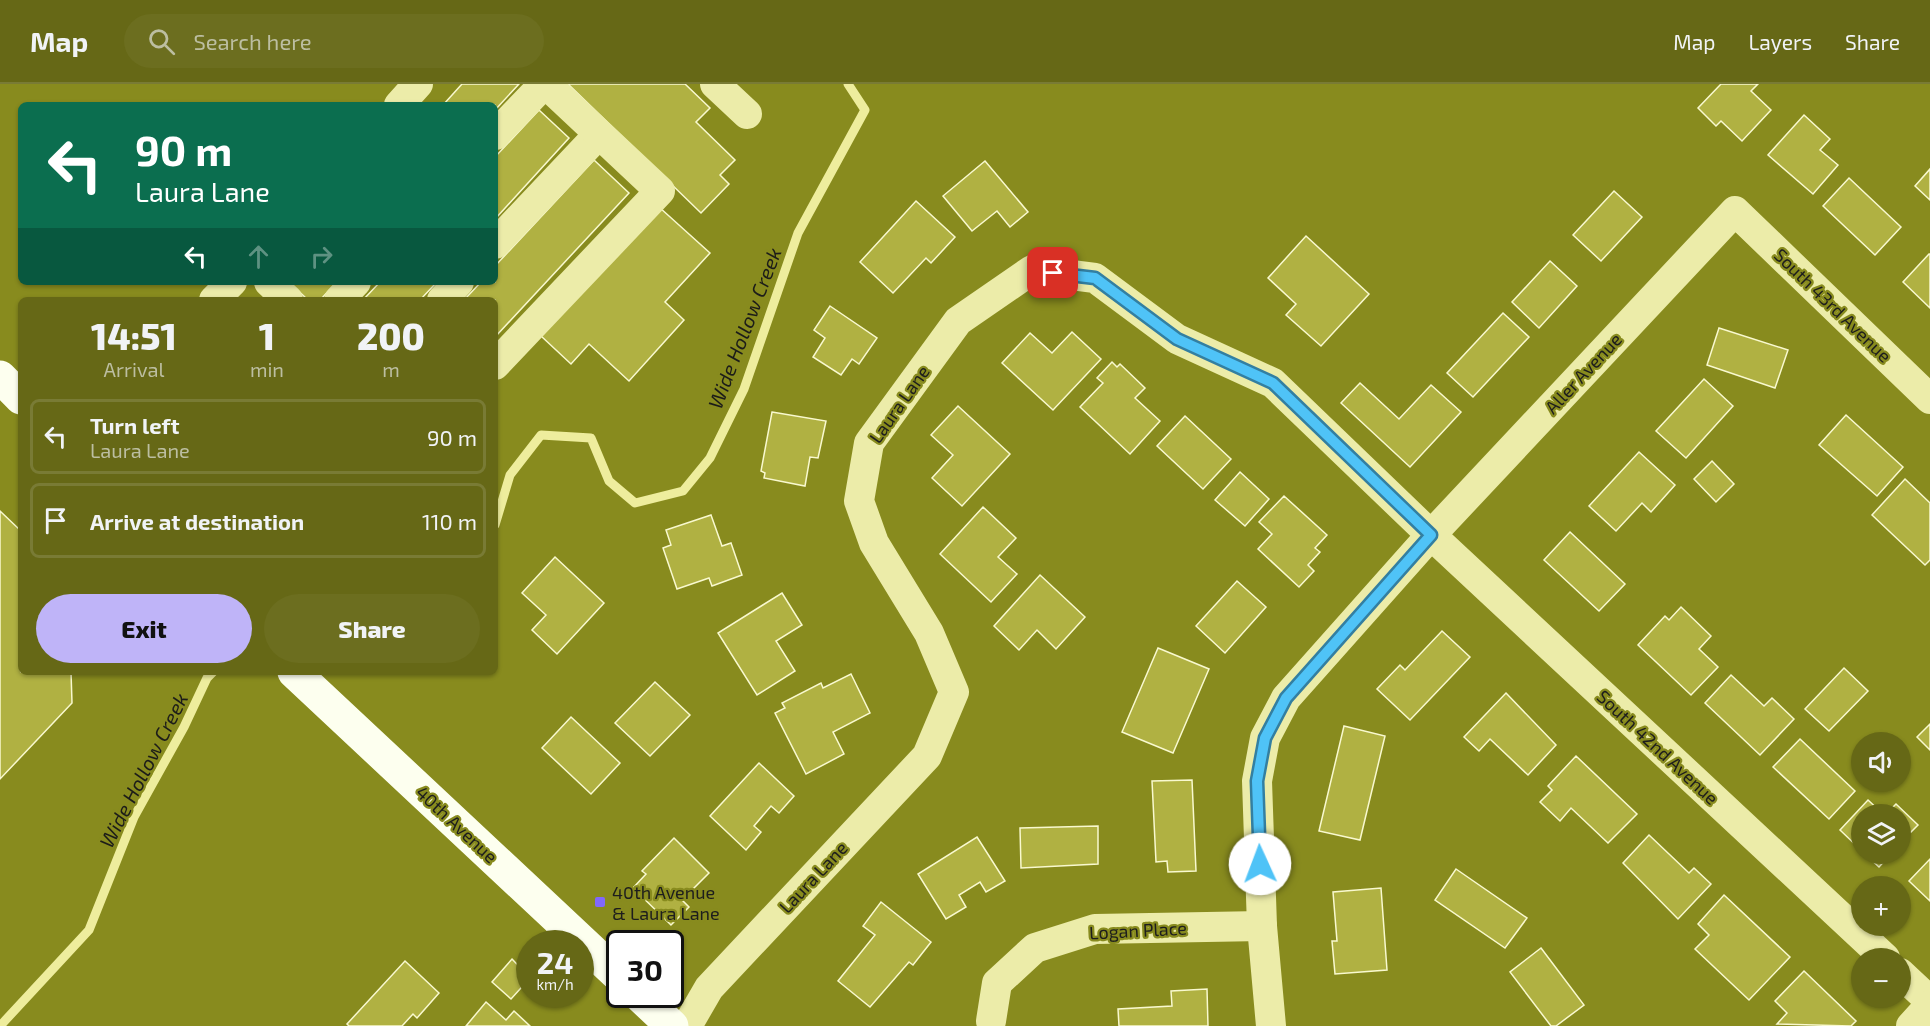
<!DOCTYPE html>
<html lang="en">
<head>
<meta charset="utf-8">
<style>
	:root { --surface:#666816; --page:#6c6e1f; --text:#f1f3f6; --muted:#bcbea1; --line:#797b35; --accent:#bfb4f8 }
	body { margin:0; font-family:"Exo 2",sans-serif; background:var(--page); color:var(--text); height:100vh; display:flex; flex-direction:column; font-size:22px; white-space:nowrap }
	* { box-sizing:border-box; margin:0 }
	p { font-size:20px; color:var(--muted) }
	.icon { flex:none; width:33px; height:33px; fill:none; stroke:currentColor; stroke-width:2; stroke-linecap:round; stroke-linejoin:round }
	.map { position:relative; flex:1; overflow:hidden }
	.details { position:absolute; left:18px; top:213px; width:480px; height:378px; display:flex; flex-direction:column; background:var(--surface); border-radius:9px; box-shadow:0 2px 4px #0004 }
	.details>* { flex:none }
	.banner { position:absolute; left:18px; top:18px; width:480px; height:183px; border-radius:9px; box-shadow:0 2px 4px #0004; background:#0b6e4f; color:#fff; overflow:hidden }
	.buttons { position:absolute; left:1851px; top:648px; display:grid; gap:12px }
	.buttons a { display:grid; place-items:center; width:60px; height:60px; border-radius:50%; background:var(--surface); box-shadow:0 2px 4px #0004; font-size:30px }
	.speed { position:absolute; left:516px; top:846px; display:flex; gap:12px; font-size:30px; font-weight:700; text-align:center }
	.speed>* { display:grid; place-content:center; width:78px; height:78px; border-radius:50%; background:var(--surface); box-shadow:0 2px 4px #0004; line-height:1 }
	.speed small { font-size:15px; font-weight:400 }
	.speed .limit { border:3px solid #111; border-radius:9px; background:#fff; color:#111 }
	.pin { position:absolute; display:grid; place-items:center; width:51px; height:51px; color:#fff; margin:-26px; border-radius:12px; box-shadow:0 3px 9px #0006 }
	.me { position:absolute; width:66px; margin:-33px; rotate:358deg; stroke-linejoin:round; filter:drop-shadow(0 0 4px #0008) }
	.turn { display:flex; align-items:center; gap:21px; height:126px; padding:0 18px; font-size:27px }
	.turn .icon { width:78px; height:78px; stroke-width:2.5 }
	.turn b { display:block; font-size:42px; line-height:51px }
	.lanes { display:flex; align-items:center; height:57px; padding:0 18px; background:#0003; justify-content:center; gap:30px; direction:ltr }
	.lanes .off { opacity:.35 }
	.eta { display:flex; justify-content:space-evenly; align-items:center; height:102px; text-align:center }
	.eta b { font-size:36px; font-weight:800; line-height:42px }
	.cta { display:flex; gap:12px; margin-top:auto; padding:12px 18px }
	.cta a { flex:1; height:69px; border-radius:36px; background:var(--accent); color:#111; font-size:24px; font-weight:800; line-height:69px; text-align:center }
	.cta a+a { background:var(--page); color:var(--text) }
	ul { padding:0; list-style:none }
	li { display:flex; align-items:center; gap:18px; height:75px; margin:0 12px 9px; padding:0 6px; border:3px solid var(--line); border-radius:9px }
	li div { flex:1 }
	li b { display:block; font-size:22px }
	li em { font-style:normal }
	header { display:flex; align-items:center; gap:36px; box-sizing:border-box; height:84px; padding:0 30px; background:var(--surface); border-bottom:2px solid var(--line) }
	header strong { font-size:28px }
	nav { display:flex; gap:33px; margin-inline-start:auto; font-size:21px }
	.search { width:420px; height:54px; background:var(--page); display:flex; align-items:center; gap:15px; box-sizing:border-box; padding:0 21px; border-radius:33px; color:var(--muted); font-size:22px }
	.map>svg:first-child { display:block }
</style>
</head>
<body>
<header>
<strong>Map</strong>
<div class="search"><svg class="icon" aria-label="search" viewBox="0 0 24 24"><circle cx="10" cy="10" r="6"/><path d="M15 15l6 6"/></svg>Search here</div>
<nav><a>Map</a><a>Layers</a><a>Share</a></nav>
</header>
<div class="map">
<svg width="1930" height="942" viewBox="0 0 1930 942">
	<rect width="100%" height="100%" fill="#888b1e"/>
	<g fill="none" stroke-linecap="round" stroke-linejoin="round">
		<g stroke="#eeed9d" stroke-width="9">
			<polyline points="495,441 510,391 541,351 591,354 609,397 635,419 683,407 710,374 744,305 798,149 865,26 848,0"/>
			<polyline points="0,942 89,846 134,733 184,643 207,594 213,588"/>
		</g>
	</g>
	<g fill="#b0b142" stroke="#f9f9cf" stroke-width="1.5">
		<polygon points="462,0 519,0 495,26 495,21 443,21"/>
		<polygon points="568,0 685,0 710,24 696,38 735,76 720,91 729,100 701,129"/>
		<polygon points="1721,0 1758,0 1751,7 1771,26 1742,57 1721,37 1716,42 1698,24"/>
		<polygon points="539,26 569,54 495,135 495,73"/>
		<polygon points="1804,31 1830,55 1820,66 1838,81 1813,110 1768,71"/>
		<polygon points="594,76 629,109 495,253 495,216 464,216 481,198 495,198 495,182"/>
		<polygon points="985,77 1028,128 1010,143 997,127 972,147 943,112"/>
		<polygon points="1930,85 1930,116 1915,102"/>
		<polygon points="1849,94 1901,143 1875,171 1823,122"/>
		<polygon points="1614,107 1642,133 1601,177 1573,151"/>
		<polygon points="916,117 955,153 931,179 926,174 893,209 860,178"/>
		<polygon points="659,123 710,169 665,218 684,236 629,297 589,260 571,280 541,252"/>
		<polygon points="1306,152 1369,210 1321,262 1286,231 1296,220 1268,194"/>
		<polygon points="1929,170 1930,170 1930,224 1903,198"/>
		<polygon points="1550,177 1577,202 1539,244 1512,218"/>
		<polygon points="289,198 337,198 320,216 308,216"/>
		<polygon points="380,198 437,198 420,216 363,216"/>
		<polygon points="830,222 877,254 859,280 852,275 841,291 813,273 825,254 814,246"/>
		<polygon points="1503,229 1529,253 1473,313 1447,289"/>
		<polygon points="1719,244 1788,266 1775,304 1707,281"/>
		<polygon points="1072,248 1101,275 1053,326 1002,279 1030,249 1052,269"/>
		<polygon points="1112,278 1117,283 1120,280 1145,304 1135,314 1160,337 1130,370 1080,323 1103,299 1097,294"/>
		<polygon points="1704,295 1733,322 1686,374 1656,347"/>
		<polygon points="1360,299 1399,335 1431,301 1461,328 1410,383 1341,319"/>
		<polygon points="958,322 1010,370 962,422 932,394 953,371 931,351"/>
		<polygon points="772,328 826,337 818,374 810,373 805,402 764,394 765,389 761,387"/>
		<polygon points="1846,331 1903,383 1877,412 1819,361"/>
		<polygon points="1185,332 1231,375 1203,405 1157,362"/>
		<polygon points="1639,368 1675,401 1651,428 1642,419 1616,447 1589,422"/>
		<polygon points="1712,377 1734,400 1716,418 1694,395"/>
		<polygon points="1240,388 1269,415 1245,442 1215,416"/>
		<polygon points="1905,395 1930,419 1930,476 1925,481 1872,431"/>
		<polygon points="1284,412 1327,451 1315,464 1320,468 1308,481 1314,487 1299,503 1258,465 1272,450 1259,438"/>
		<polygon points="983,423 1016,454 998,473 1017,490 991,518 940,470"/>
		<polygon points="0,427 21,447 21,588 71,588 72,619 0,695"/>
		<polygon points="711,431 722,462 731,459 742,491 712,502 709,494 677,505 663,464 671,461 666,446"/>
		<polygon points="1570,448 1625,500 1599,527 1544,476"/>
		<polygon points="555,473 604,519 557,570 532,546 546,531 522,509"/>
		<polygon points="1040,491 1085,533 1056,565 1037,546 1019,566 994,542"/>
		<polygon points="1237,497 1266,523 1225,569 1196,542"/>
		<polygon points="782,509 802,541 776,557 795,587 757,611 718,549"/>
		<polygon points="1681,523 1711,552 1699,565 1718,583 1691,611 1638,561 1665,532 1669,536"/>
		<polygon points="1442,547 1470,573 1410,636 1377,605 1400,581 1405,586"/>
		<polygon points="1158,564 1209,585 1173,669 1122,648"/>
		<polygon points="1844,584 1868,607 1829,647 1805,625"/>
		<polygon points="851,590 870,629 833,648 844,670 806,690 775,629 785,624 782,619 821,599 823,604"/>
		<polygon points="1731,591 1764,622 1772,614 1794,635 1760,671 1705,619"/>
		<polygon points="655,598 690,631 650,672 615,639"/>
		<polygon points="1506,609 1556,661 1528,691 1490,655 1479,667 1464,653"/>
		<polygon points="571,633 620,679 591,710 542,664"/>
		<polygon points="1930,640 1930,666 1917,653"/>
		<polygon points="1344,642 1385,652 1360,756 1319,747"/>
		<polygon points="1800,655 1855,707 1829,735 1773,683"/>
		<polygon points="1576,672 1637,730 1608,759 1571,724 1560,737 1540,718 1552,706 1548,702"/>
		<polygon points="759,679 794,712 779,729 771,722 754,742 761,748 746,766 710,732"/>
		<polygon points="1192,696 1196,787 1168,788 1167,777 1156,778 1152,697"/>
		<polygon points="1868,716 1883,730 1862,730 1862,767 1840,746"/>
		<polygon points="1896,720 1918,741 1900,759 1900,730 1886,730"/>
		<polygon points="1098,742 1098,780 1021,784 1020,744"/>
		<polygon points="1649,751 1689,789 1694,784 1711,800 1678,835 1623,779"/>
		<polygon points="977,753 1005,797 986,808 980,798 959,811 966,823 946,835 918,790"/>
		<polygon points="674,754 709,789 682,816 689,823 671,841 633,804 646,790 642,787"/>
		<polygon points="1865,770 1891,770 1879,783"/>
		<polygon points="1930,775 1930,817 1909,797"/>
		<polygon points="1456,785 1527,834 1505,864 1435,816"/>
		<polygon points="1381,804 1387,886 1335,890 1332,857 1337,857 1333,808"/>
		<polygon points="1724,811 1790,873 1749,916 1695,865 1709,851 1698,840"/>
		<polygon points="881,818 931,858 913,881 909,878 870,923 838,897 875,851 863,842"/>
		<polygon points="1541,864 1584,921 1556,942 1551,942 1510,888"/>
		<polygon points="512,875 530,894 511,915 492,898"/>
		<polygon points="405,877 439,909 417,934 413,930 402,942 349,942 347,940"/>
		<polygon points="1804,887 1856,937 1851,942 1777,940 1787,929 1775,917"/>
		<polygon points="1207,905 1208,942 1119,942 1118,925 1172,922 1171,907"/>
		<polygon points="486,918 506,936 514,927 530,942 466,942"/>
	</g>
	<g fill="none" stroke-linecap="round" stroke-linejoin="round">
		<g stroke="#ececa9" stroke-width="30">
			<polyline points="715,0 747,30"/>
			<polyline points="399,21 418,0"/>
			<polyline points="495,51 544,0"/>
			<polyline points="495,160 599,50"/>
			<polyline points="269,198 288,216"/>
			<polyline points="214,216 232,198"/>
			<polyline points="339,216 356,198"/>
			<polyline points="442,216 459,198"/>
			<polyline points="495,281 660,107 546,0"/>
			<polyline points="1900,889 1930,917"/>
			<polyline points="991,937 997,899 1035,864 1095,845 1262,842"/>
			<polyline points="687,942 709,904 927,672 954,608 929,549 874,459 859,417 869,359 958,237 1032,186 1095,194 1177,255 1273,299 1431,451 1885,874"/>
			<polyline points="1271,942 1262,842 1257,697 1265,654 1286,614 1431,451 1735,127 1930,315"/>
			<polyline points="1911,942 1930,921"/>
		</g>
		<g stroke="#fdffef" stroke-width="33">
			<polyline points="0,293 21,314"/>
			<polyline points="294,588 620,893"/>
			<polyline points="638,910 672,942"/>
		</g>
	</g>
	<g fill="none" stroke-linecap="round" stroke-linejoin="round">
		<g stroke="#337fa1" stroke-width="15">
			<polyline id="route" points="1053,189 1095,194 1177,255 1273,299 1431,451 1286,614 1265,654 1257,697 1260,780"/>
		</g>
		<use href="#route" stroke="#4fc3f7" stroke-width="10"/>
	</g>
	<rect fill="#8168fb" stroke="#888b1e" stroke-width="2" x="594" y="812" width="12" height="12" rx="3"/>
	<g text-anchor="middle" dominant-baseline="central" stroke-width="4.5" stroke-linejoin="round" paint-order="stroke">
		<g font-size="18" fill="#1d1d1d" stroke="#888b1e">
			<text transform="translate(1833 221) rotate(44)">South 43rd Avenue</text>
			<text transform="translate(1583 289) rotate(-47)">Aller Avenue</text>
			<text transform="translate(899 320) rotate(-55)">Laura Lane</text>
			<text transform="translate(1658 663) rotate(43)">South 42nd Avenue</text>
			<text transform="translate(457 740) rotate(43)">40th Avenue</text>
			<text transform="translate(813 793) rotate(-47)">Laura Lane</text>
			<text transform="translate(1138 846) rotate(-3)">Logan Place</text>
		</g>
		<g font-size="18" fill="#1d1d1d" stroke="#888b1e" text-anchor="start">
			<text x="612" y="808">40th Avenue<tspan x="612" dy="21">&amp; Laura Lane</tspan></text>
		</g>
		<g font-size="20" font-style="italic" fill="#1c1c19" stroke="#888b1e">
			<text transform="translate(744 244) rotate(-69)">Wide Hollow Creek</text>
			<text transform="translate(143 686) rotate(-63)">Wide Hollow Creek</text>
		</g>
	</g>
</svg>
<div class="buttons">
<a><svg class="icon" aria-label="sound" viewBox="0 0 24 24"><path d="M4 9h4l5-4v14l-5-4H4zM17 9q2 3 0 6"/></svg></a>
<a><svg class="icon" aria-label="layers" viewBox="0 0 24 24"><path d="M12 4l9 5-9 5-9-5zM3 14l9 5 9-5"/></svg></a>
<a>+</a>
<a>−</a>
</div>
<div class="speed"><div>24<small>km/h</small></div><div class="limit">30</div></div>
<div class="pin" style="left:1053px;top:189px;background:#d93025"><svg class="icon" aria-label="arrive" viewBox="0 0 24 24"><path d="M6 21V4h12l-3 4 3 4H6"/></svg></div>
<svg class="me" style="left:1260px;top:780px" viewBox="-20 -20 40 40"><circle r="19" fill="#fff"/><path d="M0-13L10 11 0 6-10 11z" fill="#4fc3f7"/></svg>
<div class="banner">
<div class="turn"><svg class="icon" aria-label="left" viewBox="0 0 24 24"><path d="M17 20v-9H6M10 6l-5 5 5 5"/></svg><div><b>90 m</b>Laura Lane</div></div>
<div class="lanes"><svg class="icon" aria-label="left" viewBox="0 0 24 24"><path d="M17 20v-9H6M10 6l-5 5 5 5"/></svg><svg class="icon off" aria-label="ahead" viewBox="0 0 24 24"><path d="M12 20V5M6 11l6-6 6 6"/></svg><svg class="icon off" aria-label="right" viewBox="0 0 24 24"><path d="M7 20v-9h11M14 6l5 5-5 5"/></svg></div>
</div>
<section class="details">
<div class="eta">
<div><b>14:51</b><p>Arrival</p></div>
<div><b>1</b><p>min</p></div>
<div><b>200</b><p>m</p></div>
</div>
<ul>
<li><svg class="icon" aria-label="left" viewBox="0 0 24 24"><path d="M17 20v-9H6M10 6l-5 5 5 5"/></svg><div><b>Turn left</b><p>Laura Lane</p></div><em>90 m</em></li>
<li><svg class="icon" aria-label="arrive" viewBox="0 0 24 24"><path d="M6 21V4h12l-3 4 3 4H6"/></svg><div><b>Arrive at destination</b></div><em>110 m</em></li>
</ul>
<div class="cta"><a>Exit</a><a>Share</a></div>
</section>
</div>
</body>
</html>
